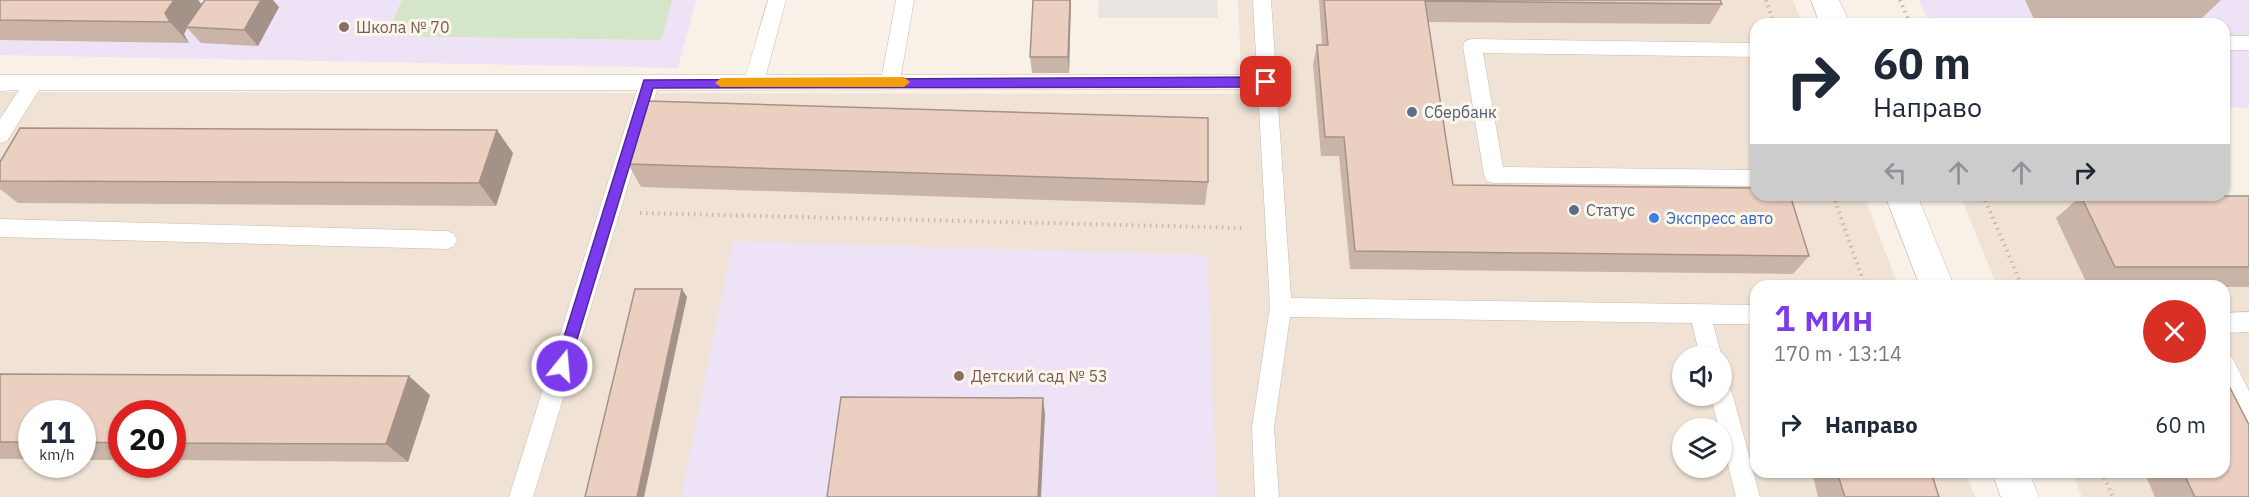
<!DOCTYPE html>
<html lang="ru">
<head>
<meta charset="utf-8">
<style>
	:root { --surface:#fff; --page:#f6f6f7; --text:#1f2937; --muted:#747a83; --accent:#7c3aed }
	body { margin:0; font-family:"IBM Plex Sans",sans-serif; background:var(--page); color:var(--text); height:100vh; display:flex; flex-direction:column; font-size:22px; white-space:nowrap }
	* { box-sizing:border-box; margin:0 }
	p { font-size:20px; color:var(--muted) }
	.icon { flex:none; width:33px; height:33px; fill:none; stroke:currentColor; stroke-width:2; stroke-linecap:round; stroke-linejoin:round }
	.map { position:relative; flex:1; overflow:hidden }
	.panel { position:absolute; left:1750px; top:280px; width:480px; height:198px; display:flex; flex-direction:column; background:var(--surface); border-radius:18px; box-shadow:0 2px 4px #0004 }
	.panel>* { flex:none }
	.banner { position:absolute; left:1750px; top:18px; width:480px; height:183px; border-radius:18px; box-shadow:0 2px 4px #0004; background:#fff; color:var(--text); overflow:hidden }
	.buttons { position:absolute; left:1672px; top:346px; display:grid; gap:12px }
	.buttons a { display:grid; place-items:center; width:60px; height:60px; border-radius:50%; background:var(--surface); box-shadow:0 2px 4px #0004; font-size:30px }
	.speed { position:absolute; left:18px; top:400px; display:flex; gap:12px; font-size:30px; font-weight:700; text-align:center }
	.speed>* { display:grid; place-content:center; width:78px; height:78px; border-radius:50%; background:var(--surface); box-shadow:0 2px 4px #0004; line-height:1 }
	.speed small { font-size:15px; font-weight:400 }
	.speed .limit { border:9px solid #d22; background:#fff; color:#111 }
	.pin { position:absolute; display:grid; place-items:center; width:51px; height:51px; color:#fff; margin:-26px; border-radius:12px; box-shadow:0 3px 9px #0006 }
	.me { position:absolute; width:66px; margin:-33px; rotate:17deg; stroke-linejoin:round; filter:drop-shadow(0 0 4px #0008) }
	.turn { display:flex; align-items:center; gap:21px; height:126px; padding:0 24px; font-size:27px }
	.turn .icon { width:78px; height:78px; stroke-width:2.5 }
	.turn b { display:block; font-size:42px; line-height:51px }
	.lanes { display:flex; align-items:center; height:57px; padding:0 24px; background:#0003; justify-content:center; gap:30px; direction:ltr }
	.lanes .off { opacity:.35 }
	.round { display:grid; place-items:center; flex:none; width:63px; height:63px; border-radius:32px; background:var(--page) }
	.overview { display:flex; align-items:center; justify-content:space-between; height:102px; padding:0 24px }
	h1 { font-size:36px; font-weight:600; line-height:45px; color:var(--accent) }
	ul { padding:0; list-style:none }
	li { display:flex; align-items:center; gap:18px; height:84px; padding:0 24px }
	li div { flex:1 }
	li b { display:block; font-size:22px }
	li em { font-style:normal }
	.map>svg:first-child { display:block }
</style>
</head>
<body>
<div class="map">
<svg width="2249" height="497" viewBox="0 0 2249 497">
	<rect width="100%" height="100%" fill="#f9f1e7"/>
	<g fill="#f0e3d6" fill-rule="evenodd">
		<path d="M1238 0H1793L1802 24H1756V195H1864L1898 286H1756V472L1966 473 1975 497H0V92L1242 94ZM1683 357H1722V396H1683ZM32 414H82V465H32ZM122 414H172V465H122ZM1683 429H1722V468H1683Z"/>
		<polygon points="1960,195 2249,196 2249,497 2082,497 2072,473 2224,472 2224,286 1997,286"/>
	</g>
	<polygon fill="#eae4e0" points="1099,0 1217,0 1218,18 1098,18"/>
	<g fill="#eee3f6">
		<polygon points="0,0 696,0 678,68 0,55"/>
		<polygon points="1919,0 2249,0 2249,108 2225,107 2224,24 1930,24"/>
		<polygon points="733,241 1207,255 1217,497 681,497"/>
	</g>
	<polygon fill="#d5e5c7" points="402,0 672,0 661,40 386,36"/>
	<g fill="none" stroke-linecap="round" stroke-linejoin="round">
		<g stroke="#cab9ae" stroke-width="1">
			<g id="lane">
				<polygon points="768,0 786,0 766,75 882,75 896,0 914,0 901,75 1257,75 1253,0 1271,0 1291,298 1756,305 1756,324 1713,324 1722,357 1700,357 1692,323 1290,317 1274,428 1279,497 1255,497 1252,428 1270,307 1258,89 657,90 533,497 509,497 637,90 39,90 7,141 0,143 0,119 19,90 0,91 0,75 746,75"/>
				<rect x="2224" y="36" width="25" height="14"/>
				<polygon points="1472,39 1756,43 1756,57 1483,53 1503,167 1756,170 1756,186 1494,183 1487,181 1484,175 1463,46 1465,41"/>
				<polygon points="0,219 447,231 454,234 457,240 454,246 447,249 0,237"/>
				<polygon points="2249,312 2249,332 2224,333 2224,313"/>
				<polygon points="2224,354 2232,357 2249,391 2249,425 2241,422 2224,388"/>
				<polygon points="1722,386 1730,389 1733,396 1760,497 1736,497 1722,441 1722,429 1719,429 1711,396 1722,396"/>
			</g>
		</g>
		<g stroke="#cebbaf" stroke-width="1">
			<g id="secondary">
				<polygon points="1811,0 1839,0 1850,24 1820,24"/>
				<polygon points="1885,195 1917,195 1954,286 1920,286"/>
				<polygon points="1992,472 2029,472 2039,497 2001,497"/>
			</g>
		</g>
		<g stroke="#d0b4a5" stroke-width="4" stroke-dasharray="1.5 4.5" stroke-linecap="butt">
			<polyline points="1766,0 1774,24"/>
			<polyline points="1900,0 1910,24"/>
			<polyline points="1833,195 1865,286"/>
			<polyline points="1983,195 2022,286"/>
			<polyline points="640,213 1244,228"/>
			<polyline points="2102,472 2113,497"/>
		</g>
		<use href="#lane" fill="#fff" fill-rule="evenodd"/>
		<use href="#secondary" fill="#fff" fill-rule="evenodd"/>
	</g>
	<g fill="#cab3a7">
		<polygon points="0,0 198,0 202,4 279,7 258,46 201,43 187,28 184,34 189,43 0,40"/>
		<polygon points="1071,0 1069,73 1032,73 1030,57"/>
		<polygon points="1319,0 1720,0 1722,4 1710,24 1428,22 1453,185 1809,256 1793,274 1350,269 1339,156 1321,156 1313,65 1317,45 1322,45"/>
		<polygon points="2025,0 2221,0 2201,19 2034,19"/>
		<polygon points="513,153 496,206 18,203 0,189 0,162"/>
		<polygon points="628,164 1208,182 1205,205 641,187"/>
		<polygon points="2081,196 2249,196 2249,287 2224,287 2224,286 2088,286 2056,218"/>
		<polygon points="0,374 430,395 408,462 172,460 172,414 122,414 122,460 82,460 82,414 32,414 32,459 0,459"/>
		<polygon points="1812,472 1931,472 1939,497 1818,497"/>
		<polygon points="2144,472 2224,472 2249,497 2155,497"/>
	</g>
	<g fill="#a49288">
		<polygon points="171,0 198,0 202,5 186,27 187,28 184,34 189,43 170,22 165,13"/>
		<polygon points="261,0 273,0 279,7 258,46 244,30"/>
		<polygon points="1070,0 1071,0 1069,73 1068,57"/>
		<polygon points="497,130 513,153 496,206 479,183"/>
		<polygon points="682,289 687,297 644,497 637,497"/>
		<polygon points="409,376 430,395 408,462 386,444"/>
		<polygon points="1043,398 1045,415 1041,497 1038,497"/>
	</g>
	<g fill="#ebd0c2" stroke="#a49288" stroke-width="1.5">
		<polygon points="0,0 174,0 165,13 170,22 0,20"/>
		<polygon points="205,0 261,0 244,30 186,27"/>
		<polygon points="1033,0 1070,0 1068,57 1030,57"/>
		<polygon points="1324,0 1720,0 1722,4 1425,1 1453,185 1756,188 1756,195 1790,195 1809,256 1355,251 1344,137 1325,137 1317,45 1328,45"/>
		<polygon points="647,101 1208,118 1208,182 628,164"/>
		<polygon points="20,128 497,130 479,183 0,181 0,162"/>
		<polygon points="2081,196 2249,196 2249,267 2115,267"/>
		<polygon points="635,289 682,289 637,497 585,497"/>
		<polygon points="0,374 409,376 386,444 172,443 172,414 122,414 122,443 82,442 82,414 32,414 32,442 0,442"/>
		<polygon points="2224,376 2249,425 2249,497 2195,497 2183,472 2224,472"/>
		<polygon points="841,397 1043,398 1038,497 827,497"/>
		<polygon points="1837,472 1931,472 1939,497 1845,497"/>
	</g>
	<polygon fill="#7c3aed" stroke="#51269a" stroke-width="1.5" points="1266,77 1272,82 1266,87 653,88 569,366 567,370 562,372 557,370 555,366 644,80"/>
	<polygon fill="#f59e0b" points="904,77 910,82 904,87 721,87 715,83 721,78"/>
	<g fill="#8d6e63" stroke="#fdf6ed" stroke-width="2">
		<circle cx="344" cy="27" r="6"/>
		<circle cx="959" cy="376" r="6"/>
	</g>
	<g fill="#5c6f8a" stroke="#fdf6ed" stroke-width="2">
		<circle cx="1412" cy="112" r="6"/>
		<circle cx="1574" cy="210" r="6"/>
	</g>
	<circle fill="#3f7fe0" stroke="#fdf6ed" stroke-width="2" cx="1654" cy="218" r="6"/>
	<g text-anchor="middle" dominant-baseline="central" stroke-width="6" stroke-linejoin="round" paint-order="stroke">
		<g font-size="16" fill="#785e54" stroke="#fdf6ed" text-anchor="start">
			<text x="356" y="27">Школа № 70</text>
			<text x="971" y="376">Детский сад № 53</text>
		</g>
		<g font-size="16" fill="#4e5e75" stroke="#fdf6ed" text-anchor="start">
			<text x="1424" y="112">Сбербанк</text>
			<text x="1586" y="210">Статус</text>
		</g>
		<g font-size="16" fill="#366cbe" stroke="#fdf6ed" text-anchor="start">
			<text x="1666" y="218">Экспресс авто</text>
		</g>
	</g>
</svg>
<div class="buttons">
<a><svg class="icon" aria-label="sound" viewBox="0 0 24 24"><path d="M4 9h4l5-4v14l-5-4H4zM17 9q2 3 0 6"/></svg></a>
<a><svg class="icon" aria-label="layers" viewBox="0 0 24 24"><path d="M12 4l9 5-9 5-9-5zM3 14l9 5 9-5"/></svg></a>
</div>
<div class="speed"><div>11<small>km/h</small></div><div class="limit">20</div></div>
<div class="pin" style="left:1266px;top:82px;background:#d93025"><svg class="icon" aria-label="arrive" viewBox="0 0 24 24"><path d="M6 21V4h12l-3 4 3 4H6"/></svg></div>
<svg class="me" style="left:562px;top:366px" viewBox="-20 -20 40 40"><circle r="17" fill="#7c3aed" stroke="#fff" stroke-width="3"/><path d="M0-11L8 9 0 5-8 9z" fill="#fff"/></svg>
<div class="banner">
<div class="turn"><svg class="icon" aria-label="right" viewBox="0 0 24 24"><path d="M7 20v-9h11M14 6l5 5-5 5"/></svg><div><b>60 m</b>Направо</div></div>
<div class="lanes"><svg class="icon off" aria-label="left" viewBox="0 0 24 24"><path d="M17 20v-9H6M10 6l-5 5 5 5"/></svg><svg class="icon off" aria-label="ahead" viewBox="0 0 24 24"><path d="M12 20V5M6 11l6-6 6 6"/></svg><svg class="icon off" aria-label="ahead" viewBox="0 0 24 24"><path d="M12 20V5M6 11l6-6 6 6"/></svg><svg class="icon" aria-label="right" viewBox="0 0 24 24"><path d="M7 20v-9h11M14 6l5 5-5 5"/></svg></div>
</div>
<section class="panel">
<div class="overview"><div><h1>1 мин</h1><p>170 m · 13:14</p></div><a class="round" style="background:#d93025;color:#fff"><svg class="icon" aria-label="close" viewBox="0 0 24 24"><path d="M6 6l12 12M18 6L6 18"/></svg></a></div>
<ul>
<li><svg class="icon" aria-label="right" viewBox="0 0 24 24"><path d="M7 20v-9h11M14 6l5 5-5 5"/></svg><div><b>Направо</b></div><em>60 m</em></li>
</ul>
</section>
</div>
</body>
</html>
